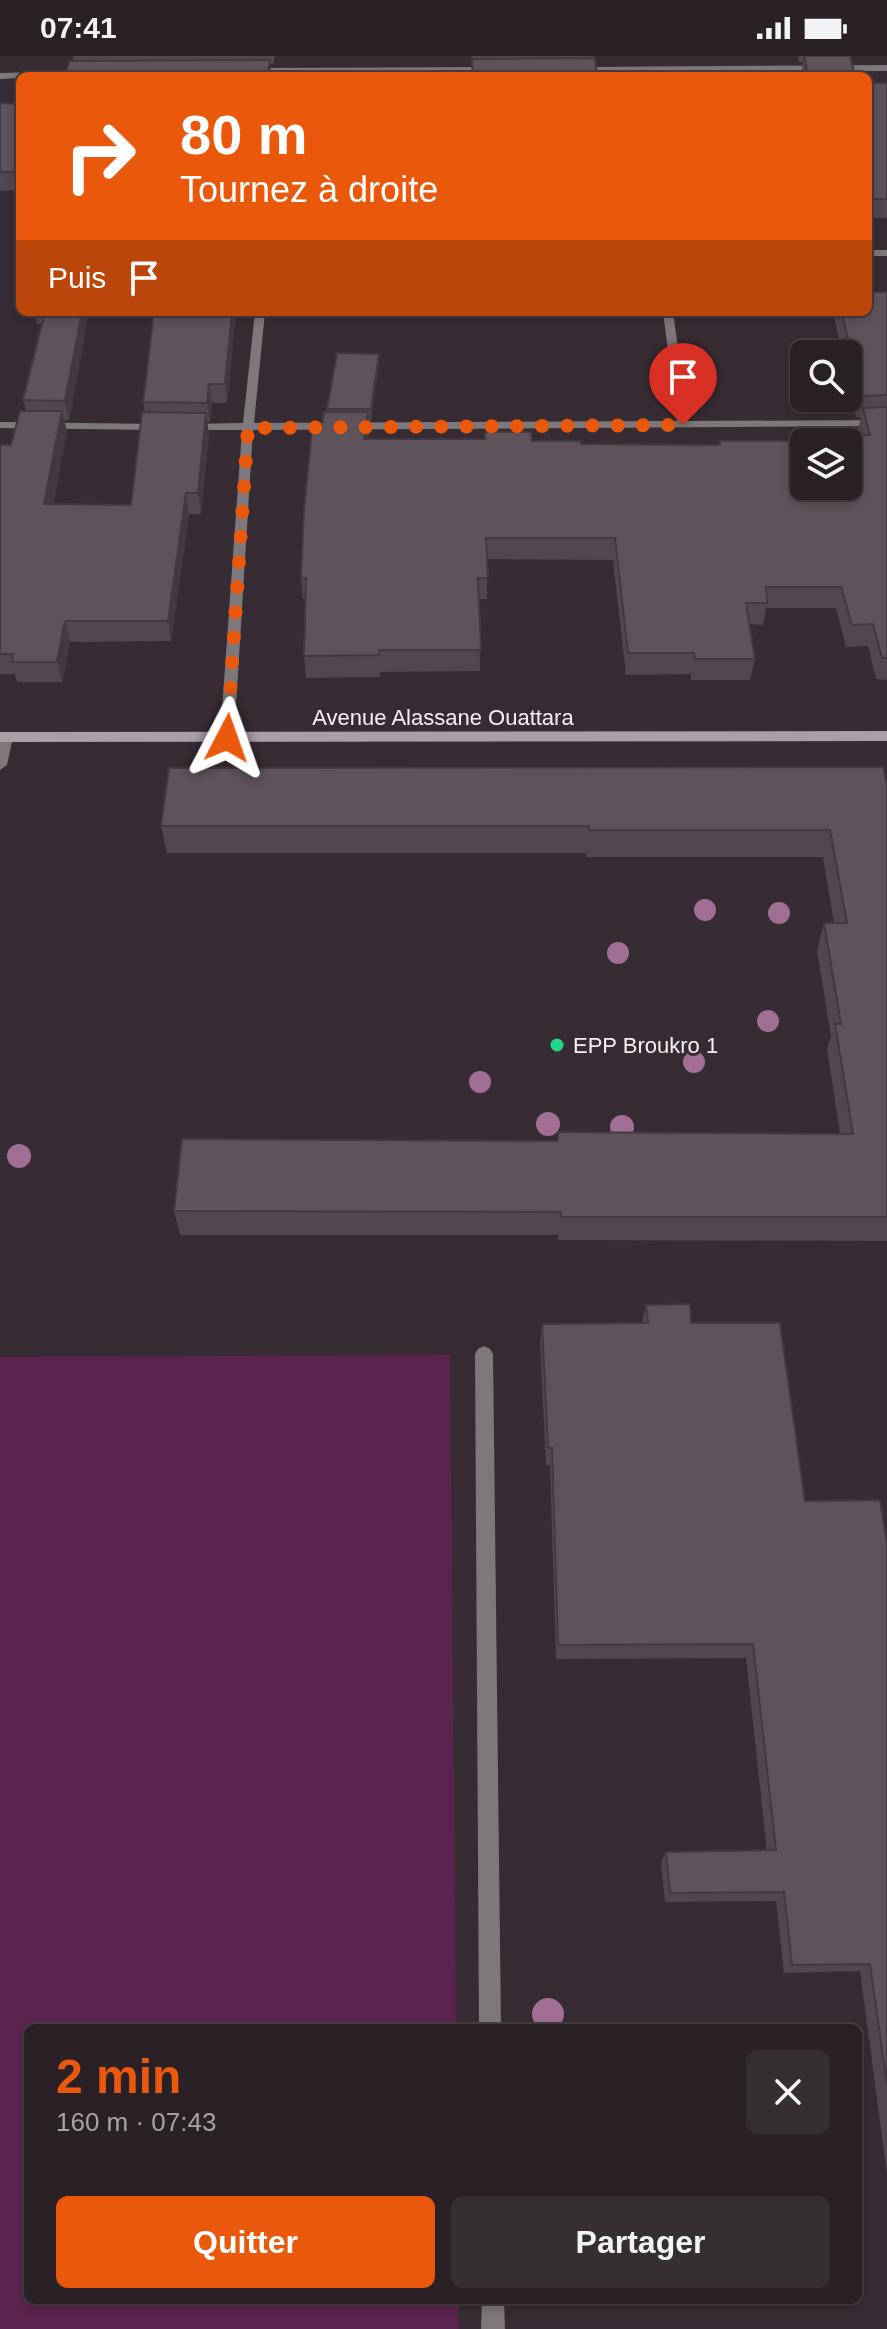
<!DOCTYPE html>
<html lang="fr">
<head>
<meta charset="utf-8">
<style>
	:root { --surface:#292126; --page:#352e32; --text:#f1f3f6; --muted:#a5a3a7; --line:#453e43; --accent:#ea580c }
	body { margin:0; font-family:Helvetica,sans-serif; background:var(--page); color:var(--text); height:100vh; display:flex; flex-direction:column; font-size:30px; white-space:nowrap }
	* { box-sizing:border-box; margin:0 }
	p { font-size:26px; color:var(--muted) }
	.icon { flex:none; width:44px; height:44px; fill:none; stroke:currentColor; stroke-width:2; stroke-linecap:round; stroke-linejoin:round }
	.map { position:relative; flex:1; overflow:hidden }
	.panel { position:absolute; left:24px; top:1968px; width:838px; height:280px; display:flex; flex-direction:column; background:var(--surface); border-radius:12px; box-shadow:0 4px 12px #0003,0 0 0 2px var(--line) }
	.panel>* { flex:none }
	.banner { position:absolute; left:16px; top:16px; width:856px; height:244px; border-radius:12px; box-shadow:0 4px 12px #0003,0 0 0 2px var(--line); background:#ea580c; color:#fff; overflow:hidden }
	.fabs { position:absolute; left:790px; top:284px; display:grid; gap:16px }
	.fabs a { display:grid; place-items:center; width:72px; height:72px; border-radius:12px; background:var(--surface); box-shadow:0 4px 12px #0003,0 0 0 2px var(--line); font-size:40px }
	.pin { position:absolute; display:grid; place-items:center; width:68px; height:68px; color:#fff; margin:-82px -34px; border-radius:50% 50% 50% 0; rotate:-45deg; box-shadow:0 0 8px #0007 }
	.pin .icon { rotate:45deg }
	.me { position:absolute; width:88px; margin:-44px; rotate:4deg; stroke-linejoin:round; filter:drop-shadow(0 0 6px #0008) }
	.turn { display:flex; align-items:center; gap:28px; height:168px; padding:0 32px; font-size:36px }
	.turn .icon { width:104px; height:104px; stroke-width:2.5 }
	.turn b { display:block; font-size:56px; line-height:68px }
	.then { display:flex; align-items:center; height:76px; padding:0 32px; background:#0003; gap:16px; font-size:30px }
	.round { display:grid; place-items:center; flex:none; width:84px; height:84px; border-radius:12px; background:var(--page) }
	.head { display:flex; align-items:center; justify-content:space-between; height:136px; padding:0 32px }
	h1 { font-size:48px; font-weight:600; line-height:60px; color:var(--accent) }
	.primary-button { display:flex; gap:16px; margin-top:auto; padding:16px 32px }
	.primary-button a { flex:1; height:92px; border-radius:12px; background:var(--accent); color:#fff; font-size:32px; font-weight:600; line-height:92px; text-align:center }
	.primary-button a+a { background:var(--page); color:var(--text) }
	.status { display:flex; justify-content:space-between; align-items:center; height:56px; padding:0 40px; background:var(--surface); direction:ltr }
	.status svg { height:22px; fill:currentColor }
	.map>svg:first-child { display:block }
</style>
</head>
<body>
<div class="status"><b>07:41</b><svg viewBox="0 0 49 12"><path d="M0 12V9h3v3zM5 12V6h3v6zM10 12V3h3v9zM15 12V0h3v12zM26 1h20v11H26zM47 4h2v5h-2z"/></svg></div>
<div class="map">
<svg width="887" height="2273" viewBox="0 0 887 2273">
	<rect width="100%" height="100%" fill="#372c33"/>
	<polygon fill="#5b244e" points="450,1299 456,1972 28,1972 28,2244 458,2244 459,2273 0,2273 0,1301"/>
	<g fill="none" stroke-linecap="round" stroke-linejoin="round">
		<g fill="#7d787c" fill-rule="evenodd">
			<polygon points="887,9 887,15 578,17 574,14 578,11"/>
			<polygon points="494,11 498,14 497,16 250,18 246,15 250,12"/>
			<polygon points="86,15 90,18 89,20 20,20 20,22 0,23 0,17"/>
			<rect x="868" y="194" width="19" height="6"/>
			<polygon points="255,256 265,256 254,367 677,365 663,256 673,256 688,365 887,364 887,370 253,374 234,682 227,687 220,682 242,374 189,374 183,371 189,368 243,367"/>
			<polygon points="0,366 161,368 167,371 161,374 0,372"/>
			<polygon points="6,676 13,681 7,709 0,714 0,680"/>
			<polygon points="484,1290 490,1293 493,1298 501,1972 479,1972 475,1298 478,1293"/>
			<polygon points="482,2244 504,2244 505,2273 481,2273"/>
		</g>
		<polygon fill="#a9a0a7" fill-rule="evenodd" points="887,675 887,685 0,686 0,676"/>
	</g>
	<g fill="#a16f93">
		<circle cx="705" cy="854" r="11"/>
		<circle cx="779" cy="857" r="11"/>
		<circle cx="618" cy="897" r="11"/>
		<circle cx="768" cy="965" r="11"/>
		<circle cx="694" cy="1006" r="11"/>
		<circle cx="480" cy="1026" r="11"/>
		<circle cx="548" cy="1068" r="12"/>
		<circle cx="622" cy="1071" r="12"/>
		<circle cx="19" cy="1100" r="12"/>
		<circle cx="548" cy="1958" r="16"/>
	</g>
	<g fill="#52474e">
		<polygon points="73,0 275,0 273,8 270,8 271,20 66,20 73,5"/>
		<polygon points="471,0 593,0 597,20 472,20"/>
		<polygon points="798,0 850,0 855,20 801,20 803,6 799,6"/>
		<rect x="868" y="27" width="19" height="135"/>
		<polygon points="0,47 20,48 20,134 0,135"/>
		<polygon points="887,236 887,624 876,623 868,590 846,591 836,552 766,552 763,569 749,568 755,603 750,624 691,624 691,618 626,619 613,504 487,503 487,543 479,543 480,615 380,616 380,621 306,622 304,600 306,543 303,543 301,522 321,374 327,353 379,298 379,310 371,365 369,365 368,383 532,385 581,388 719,389 720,385 834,385 835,379 860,379 858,373 861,361 856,361 848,326 848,298 842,298 833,256 868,256"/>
		<polygon points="35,256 89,256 69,364 64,364 67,376 53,448 131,449 145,356 143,346 236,256 227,347 212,347 210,366 207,366 209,378 201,458 189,458 171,585 70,586 62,626 17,626 15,618 0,618 0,389 11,389 26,355 23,344 42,268 37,268"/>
		<polygon points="887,729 887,1185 558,1184 558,1179 180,1179 174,1155 557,1085 558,1076 840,1077 827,993 831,981 817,894 824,867 834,867 823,801 586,801 586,797 167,797 161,770"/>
		<polygon points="646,1249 691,1267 805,1445 887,1487 887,2118 860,1915 784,1917 776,1845 665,1846 661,1806 666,1796 767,1795 746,1602 556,1603 550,1409 546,1409 540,1287 542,1268 642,1267"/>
	</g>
	<g fill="#423a40">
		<polygon points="270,4 271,20 267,20"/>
		<polygon points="82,256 89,256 69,364 65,345"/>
		<polygon points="232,256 236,256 227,347 225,328"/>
		<polygon points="379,298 379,310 371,365 371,353"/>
		<polygon points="209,328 212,347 210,366 207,347"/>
		<polygon points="62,355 67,376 49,469 44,448"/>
		<polygon points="368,356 369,377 365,404 364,383"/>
		<polygon points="206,357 209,378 201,458 198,437"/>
		<polygon points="186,437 189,458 171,585 168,565"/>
		<polygon points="65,565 70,586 62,626 57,606"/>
	</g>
	<g fill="#5f535b" stroke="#423a40" stroke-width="2" fill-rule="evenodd">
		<polygon points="804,0 850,0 855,20 808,20"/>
		<polygon points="595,2 597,20 473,20 472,3"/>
		<polygon points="270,4 267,20 66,20 69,5"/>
		<rect x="868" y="27" width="19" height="116"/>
		<polygon points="0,47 20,48 20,116 0,116"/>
		<polygon points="868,236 887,236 887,339 861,340 842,256 868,256"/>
		<polygon points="45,256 82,256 65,345 23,344"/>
		<polygon points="154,256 232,256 225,328 209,328 207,347 143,346"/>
		<polygon points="337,297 379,298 371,353 327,353"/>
		<path d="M887 351V602H882L873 568 852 569 841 531H766L767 547H746L755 603H695L694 597H628L615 482H486L488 522H478L481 594H379V599L304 600 306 522H301L304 453 312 374H321L324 356H368L364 383H485V376H531L532 385H581V388L720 389V385H836L835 379H870L863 352ZM804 386H848V430H804Z"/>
		<polygon points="20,355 62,355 44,448 131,449 142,356 206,357 198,437 186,437 168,565 65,565 57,606 12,606 13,598 0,598 0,389 11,389"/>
		<polygon points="883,711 887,729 887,1161 561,1161 561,1156 174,1155 182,1083 558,1085 558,1076 853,1078 835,968 841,968 824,867 847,867 830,774 589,774 589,770 161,770 169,712"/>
		<polygon points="690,1248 691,1267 780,1267 805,1445 880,1444 887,1487 887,2029 870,1908 792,1909 784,1836 670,1837 666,1796 776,1794 753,1588 558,1589 552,1392 548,1392 542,1268 648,1267 646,1249"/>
	</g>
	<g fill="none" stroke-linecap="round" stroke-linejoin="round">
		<polyline stroke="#ea580c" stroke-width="14" stroke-dasharray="0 25.2" points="227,682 248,372 683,369"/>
	</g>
	<circle fill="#1ed888" stroke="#372c33" stroke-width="3" cx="557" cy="989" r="8"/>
	<g text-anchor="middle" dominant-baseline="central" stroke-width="6" stroke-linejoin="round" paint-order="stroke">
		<g font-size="22" fill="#f6eff4" stroke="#372c33">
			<text x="443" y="661">Avenue Alassane Ouattara</text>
		</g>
		<g font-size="22" fill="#f6eff4" stroke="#372c33" text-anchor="start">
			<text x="573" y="989">EPP Broukro 1</text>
		</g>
	</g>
</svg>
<div class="fabs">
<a><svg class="icon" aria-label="search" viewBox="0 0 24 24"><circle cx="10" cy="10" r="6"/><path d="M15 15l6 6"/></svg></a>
<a><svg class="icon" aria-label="layers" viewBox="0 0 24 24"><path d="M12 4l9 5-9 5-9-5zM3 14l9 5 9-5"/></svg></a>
</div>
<div class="pin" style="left:683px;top:369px;background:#d93025"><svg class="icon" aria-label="arrive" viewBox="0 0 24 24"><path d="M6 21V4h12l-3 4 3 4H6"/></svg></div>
<svg class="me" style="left:227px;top:682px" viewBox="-20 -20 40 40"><path d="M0-17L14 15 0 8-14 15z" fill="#ea580c" stroke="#fff" stroke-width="4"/></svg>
<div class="banner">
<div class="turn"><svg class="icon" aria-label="right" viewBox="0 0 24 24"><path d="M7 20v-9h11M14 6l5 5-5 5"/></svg><div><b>80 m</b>Tournez à droite</div></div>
<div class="then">Puis<svg class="icon" aria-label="arrive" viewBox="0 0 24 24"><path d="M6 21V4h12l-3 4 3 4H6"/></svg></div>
</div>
<section class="panel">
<div class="head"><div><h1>2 min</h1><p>160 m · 07:43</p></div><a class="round"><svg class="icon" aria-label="close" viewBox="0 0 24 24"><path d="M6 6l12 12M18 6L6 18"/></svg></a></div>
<div class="primary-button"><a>Quitter</a><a>Partager</a></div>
</section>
</div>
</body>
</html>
